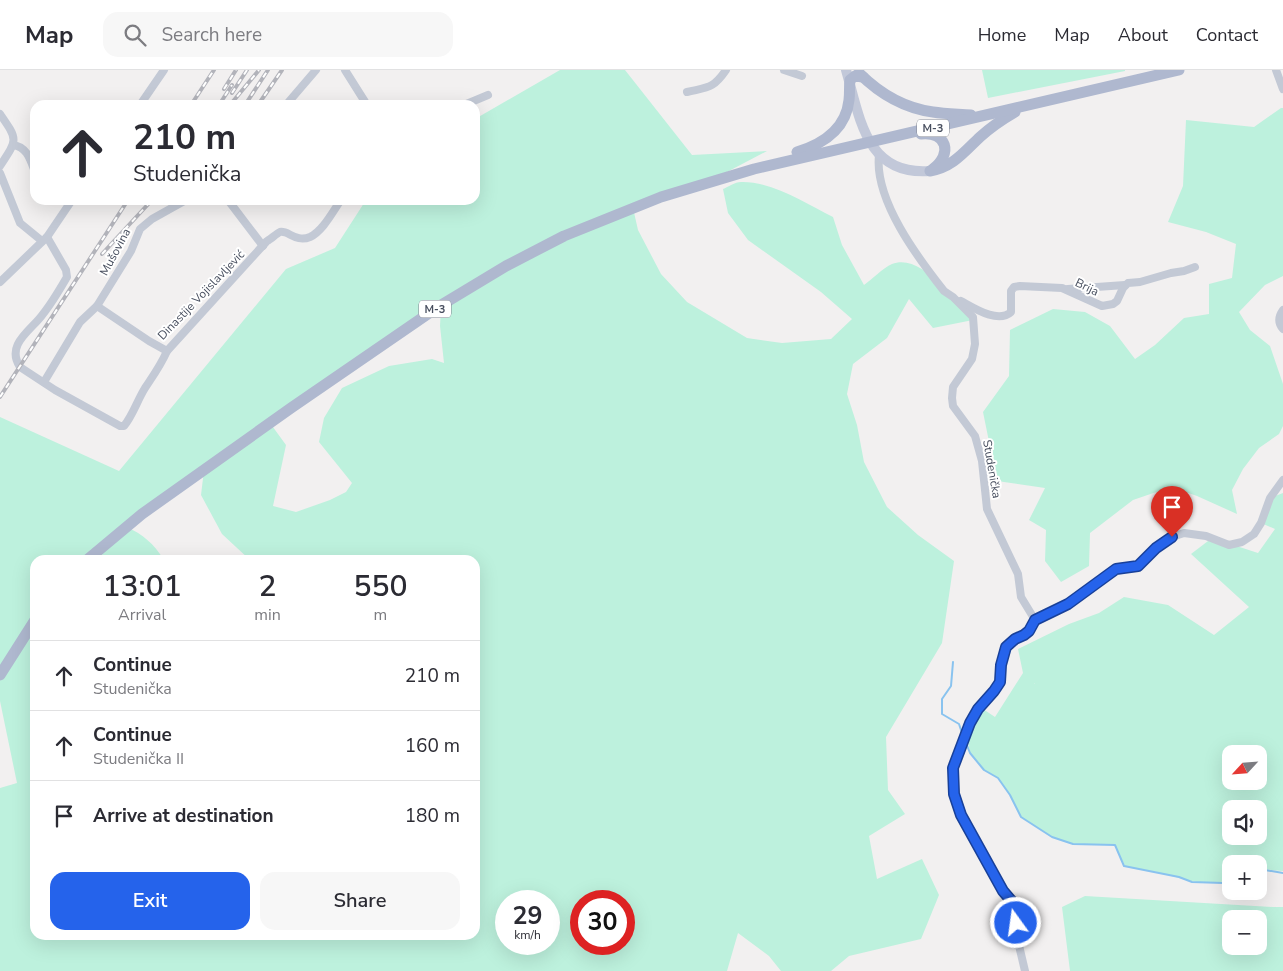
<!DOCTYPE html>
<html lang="en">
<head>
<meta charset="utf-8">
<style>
	:root { --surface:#fff; --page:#f7f7f7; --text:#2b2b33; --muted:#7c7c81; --line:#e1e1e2; --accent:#2563eb }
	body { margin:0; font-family:"Nunito Sans",sans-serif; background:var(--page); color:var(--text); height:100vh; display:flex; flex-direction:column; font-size:19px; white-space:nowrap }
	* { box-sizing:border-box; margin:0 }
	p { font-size:16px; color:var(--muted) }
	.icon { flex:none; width:28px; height:28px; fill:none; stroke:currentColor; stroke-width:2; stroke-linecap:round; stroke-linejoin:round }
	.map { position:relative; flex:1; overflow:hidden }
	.side { position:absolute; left:30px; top:485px; width:450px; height:385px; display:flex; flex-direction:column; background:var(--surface); border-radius:15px; box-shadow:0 5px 20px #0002 }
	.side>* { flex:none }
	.hud { position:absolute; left:30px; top:30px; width:450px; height:105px; border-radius:15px; box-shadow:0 5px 20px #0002; background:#fff; color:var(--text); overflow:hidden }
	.needle { width:32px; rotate:244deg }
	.buttons { position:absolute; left:1222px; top:675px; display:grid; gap:10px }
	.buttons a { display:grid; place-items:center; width:45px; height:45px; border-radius:10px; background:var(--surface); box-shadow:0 5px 20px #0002; font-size:25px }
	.speed { position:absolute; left:495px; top:820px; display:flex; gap:10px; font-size:25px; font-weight:700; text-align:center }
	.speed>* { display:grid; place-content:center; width:65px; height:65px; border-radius:50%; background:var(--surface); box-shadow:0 5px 20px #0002; line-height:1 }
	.speed small { font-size:12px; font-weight:400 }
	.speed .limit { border:8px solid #d22; background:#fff; color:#111 }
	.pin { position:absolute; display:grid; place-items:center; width:42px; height:42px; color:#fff; margin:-51px -21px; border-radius:50% 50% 50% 0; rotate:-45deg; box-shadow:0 0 5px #0007 }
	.pin .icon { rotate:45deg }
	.me { position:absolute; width:55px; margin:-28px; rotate:346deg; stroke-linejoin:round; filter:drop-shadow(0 0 4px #0008) }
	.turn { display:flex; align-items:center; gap:18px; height:105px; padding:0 20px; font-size:22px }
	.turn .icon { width:65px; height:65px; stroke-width:2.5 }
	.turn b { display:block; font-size:35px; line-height:42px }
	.eta { display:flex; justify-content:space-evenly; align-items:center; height:85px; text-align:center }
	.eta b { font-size:30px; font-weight:600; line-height:35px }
	.action { display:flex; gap:10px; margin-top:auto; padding:10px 20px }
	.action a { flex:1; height:58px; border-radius:15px; background:var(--accent); color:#fff; font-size:20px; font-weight:600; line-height:58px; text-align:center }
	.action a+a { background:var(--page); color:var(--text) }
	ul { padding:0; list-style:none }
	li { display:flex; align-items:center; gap:15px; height:70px; padding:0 20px; border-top:1px solid var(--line) }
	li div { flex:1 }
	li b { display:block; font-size:19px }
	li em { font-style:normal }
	header { display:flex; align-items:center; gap:30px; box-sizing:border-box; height:70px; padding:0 25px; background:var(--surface); border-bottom:1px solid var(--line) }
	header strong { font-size:24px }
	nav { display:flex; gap:28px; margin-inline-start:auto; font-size:18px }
	.search { width:350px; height:45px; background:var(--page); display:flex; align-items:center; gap:12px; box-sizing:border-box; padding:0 18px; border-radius:15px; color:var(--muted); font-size:19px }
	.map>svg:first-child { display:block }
</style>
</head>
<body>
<header>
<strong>Map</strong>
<div class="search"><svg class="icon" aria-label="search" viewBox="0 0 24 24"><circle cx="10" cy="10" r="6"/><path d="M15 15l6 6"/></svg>Search here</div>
<nav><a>Home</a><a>Map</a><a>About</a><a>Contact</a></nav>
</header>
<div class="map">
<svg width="1283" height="901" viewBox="0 0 1283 901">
	<rect width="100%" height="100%" fill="#f2f0f0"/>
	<g fill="#bdf1dd" fill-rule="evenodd">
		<path d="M560 0H625L692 85 767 81 708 112 633 138 638 160 661 204 687 232 747 268 782 273 831 269 852 249 821 222 748 170 728 143 723 119C728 117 735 112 741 112 771 111 807 134 833 147L842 175 864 215C871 210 883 198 892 194 921 182 956 231 973 250L933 258 909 229 887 268 853 294 847 324 857 355 864 392 887 437 918 465 954 491 942 573 886 667 888 720 905 744 869 766 877 809 922 789 939 825 921 869 849 886 831 901H781L769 886 738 863 727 901H0V718L17 713 0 631V347L119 401 286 199 335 178 366 130H475V49ZM441 237 440 256 444 293 432 289 389 296 342 318 324 348 319 372 352 413 346 422 330 430 296 442 273 436 286 375 270 353ZM204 400 201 425 222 464 250 490H475V865H35V577L29 559 35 551V490H87L99 480 106 490H164C154 474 143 464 126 457ZM506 831H549V874H506ZM581 831H624V874H581Z"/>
		<polygon points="982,0 1125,0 1125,1 988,28"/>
		<polygon points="1281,38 1283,38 1283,206 1265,215 1239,242 1250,260 1270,276 1283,314 1283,356 1279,364 1259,378 1243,399 1232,420 1237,444 1197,426 1171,417 1133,430 1090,463 1089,496 1061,512 1045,491 1046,460 1029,450 1045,418 997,411 983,342 1009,306 1010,260 1053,239 1085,242 1110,256 1135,289 1155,275 1184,248 1209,244 1209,214 1232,208 1236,174 1206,162 1168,152 1183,116 1186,50 1254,57"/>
		<path d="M1283 423V801L1259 799V794H1231V809C1208 819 1180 808 1157 802 1147 800 1136 798 1125 796L1115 775 1073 774 1052 767 1021 747 1012 728 998 708 984 700 970 682 966 664 980 637 995 647 1023 603 1035 614 1023 603 1018 579 1069 554 1099 543 1124 527 1168 535 1214 565 1249 537 1191 484 1212 468 1258 483 1275 459 1261 453 1270 428ZM1231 684H1259V711H1231ZM1231 739H1259V766H1231Z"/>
		<path d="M1085 826 1273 837H1283V901H1070L1062 837ZM1231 849H1259V876H1231Z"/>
	</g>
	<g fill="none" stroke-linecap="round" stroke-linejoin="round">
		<g stroke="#89c3ef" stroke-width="2">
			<polyline points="953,592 951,616 942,629 942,644 959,654 963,666"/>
			<polyline points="966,673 970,683 984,700 998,708 1010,725 1021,747 1052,767 1073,774 1115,775 1124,796 1179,807 1192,812 1223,813 1231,810"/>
			<polyline points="1259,799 1283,803"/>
		</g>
		<g stroke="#c3c9d5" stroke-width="8">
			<polyline points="345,0 367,35"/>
			<polyline points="784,0 802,6"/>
			<polyline points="1276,0 1283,19"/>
			<path d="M687 22C708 17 713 19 726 0"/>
			<polyline points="140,35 164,0"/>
			<polyline points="286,35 316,0"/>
			<polyline points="464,35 488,25"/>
			<path d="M0 44C18 70 18 69 0 96"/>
			<path d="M13 75C27 77 30 89 35 102"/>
			<path d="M879 85C874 130 918 188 944 221L953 227 973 247 975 274 972 289 953 317 952 328 953 336 975 366 982 391 987 439 1018 504 1021 527 1035 550 1029 561 1024 565 1015 569 1006 577 1001 595 1000 612 994 621 978 639 953 698 954 724 961 745 1003 821 1016 838V863L1025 901"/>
			<polyline points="0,103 20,153 42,171"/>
			<polyline points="228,130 263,176"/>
			<path d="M47 167 66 200 67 207C60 219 52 233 43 244 32 260 5 274 20 297L55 320 120 356H124C133 345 137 331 145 318 153 306 161 295 167 281L267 171C271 169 276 164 280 162 288 160 296 173 310 167 323 161 333 141 341 130"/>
			<polyline points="0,212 47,167 72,130"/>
			<polyline points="1068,219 1125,215"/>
			<path d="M961 231C974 238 998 254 1011 242V221L1014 217 1020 216 1062 218 1102 236 1113 234 1117 231 1123 218 1128 213 1140 212 1171 203 1184 201 1195 197"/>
			<polyline points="97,236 149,271 167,281"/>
			<path d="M1283 240C1278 247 1278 253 1283 259"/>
			<polyline points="44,312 80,252 97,236 131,181 140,159 152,149 186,130"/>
			<polyline points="1035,550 1067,535 1117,499 1138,495 1156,477 1172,467 1184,463 1206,466 1229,475 1242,472 1254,464 1261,453 1270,428 1283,410"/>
		</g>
		<path stroke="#c2c8d9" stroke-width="10" d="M846 0C860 48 866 106 930 101"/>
		<g stroke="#afb8cf" stroke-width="11">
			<path d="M859 3C879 23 904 38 933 42 945 44 958 44 971 45"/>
			<path d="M921 64C947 61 953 84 933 99"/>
			<path d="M797 82C823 74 846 59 849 30 850 23 849 17 850 10L855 6 863 7"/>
			<path d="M930 101C953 97 964 82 980 67 991 57 1003 49 1015 42"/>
			<polyline points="87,490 142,444 291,338 438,237 506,196 564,166 661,127 754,99 1179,0"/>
			<polyline points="0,605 35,550"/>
		</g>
		<g stroke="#b2b3ba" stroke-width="4">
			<g id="rail">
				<polyline points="224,19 236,0"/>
				<polyline points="232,23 247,0"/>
				<polyline points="191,35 214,0"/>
				<polyline points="219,35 232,15"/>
				<polyline points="230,35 259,0"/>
				<polyline points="245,35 268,0"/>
				<polyline points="258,35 282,0"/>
				<polyline points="102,184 152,130"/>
				<polyline points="0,327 128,130"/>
			</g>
		</g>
		<use href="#rail" stroke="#fff" stroke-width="2" stroke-dasharray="5.5" stroke-linecap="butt"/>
	</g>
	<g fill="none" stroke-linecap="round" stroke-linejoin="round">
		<g stroke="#184099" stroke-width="12">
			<polyline id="route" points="1016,853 1016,838 1015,835 1003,821 961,745 954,724 953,698 970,653 978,639 994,621 1000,612 1001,595 1006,577 1015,569 1024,565 1029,561 1035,550 1068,534 1116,499 1138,496 1156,478 1172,467"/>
		</g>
		<use href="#route" stroke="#2563eb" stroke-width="9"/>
	</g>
	<g text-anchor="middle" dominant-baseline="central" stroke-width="4" stroke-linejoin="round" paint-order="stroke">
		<g fill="#fff" stroke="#7e838e" stroke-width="1">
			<rect x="917" y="49.5" width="32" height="17" rx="4"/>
			<rect x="419" y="230.5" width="32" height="17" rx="4"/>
		</g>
		<g font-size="11" font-weight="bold" fill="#474e5e">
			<text x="933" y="58">M-3</text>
			<text x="435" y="239">M-3</text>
		</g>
		<g font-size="12" fill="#474e5e" stroke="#fff">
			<text transform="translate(115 182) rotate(-62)">Mušovina</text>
			<text transform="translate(1087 217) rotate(26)">Brija</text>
			<text transform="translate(201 225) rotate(-46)">Dinastije Vojislavljević</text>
			<text transform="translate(992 399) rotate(80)">Studenička</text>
		</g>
	</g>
</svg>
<div class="buttons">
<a><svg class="needle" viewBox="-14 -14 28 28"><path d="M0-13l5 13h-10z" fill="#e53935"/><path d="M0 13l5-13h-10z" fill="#7c7c81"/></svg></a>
<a><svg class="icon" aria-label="sound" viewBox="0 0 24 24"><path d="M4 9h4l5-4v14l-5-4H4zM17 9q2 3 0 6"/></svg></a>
<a>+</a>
<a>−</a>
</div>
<div class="speed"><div>29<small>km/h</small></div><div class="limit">30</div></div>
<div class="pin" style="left:1172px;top:467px;background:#d93025"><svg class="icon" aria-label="arrive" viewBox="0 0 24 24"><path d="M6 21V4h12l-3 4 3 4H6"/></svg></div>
<svg class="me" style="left:1016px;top:853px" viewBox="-20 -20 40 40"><circle r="17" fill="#2563eb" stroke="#fff" stroke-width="3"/><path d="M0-11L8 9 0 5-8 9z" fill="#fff"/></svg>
<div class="hud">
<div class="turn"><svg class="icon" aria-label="ahead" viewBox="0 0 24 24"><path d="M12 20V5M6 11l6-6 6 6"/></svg><div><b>210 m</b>Studenička</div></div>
</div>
<section class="side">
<div class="eta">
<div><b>13:01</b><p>Arrival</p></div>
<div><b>2</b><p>min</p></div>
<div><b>550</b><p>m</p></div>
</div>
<ul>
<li><svg class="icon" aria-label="ahead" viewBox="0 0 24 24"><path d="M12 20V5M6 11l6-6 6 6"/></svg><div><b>Continue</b><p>Studenička</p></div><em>210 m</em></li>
<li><svg class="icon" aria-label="ahead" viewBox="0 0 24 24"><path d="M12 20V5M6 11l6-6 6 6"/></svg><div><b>Continue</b><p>Studenička II</p></div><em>160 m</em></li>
<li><svg class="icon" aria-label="arrive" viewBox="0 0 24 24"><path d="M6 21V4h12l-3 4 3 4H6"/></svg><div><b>Arrive at destination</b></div><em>180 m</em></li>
</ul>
<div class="action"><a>Exit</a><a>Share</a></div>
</section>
</div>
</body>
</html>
